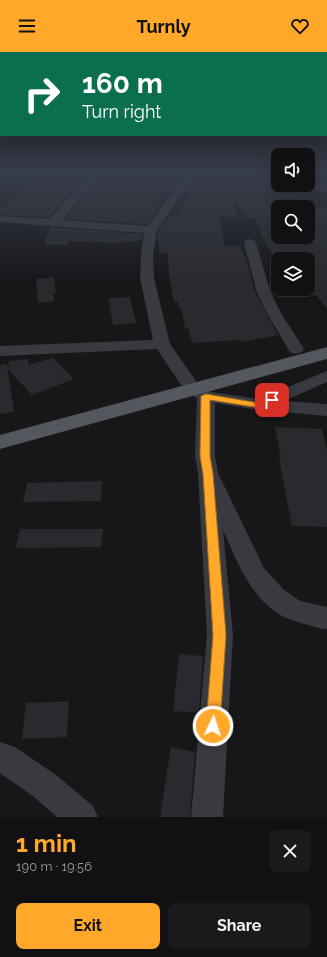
<!DOCTYPE html>
<html lang="en">
<head>
<meta charset="utf-8">
<style>
	:root { --surface:#111114; --page:#1a1a1d; --text:#f1f3f6; --muted:#9c9da0; --line:#303134; --accent:#ffa82a }
	body { margin:0; font-family:Raleway,sans-serif; background:var(--page); color:var(--text); height:100vh; display:flex; flex-direction:column; font-size:15px; white-space:nowrap }
	* { box-sizing:border-box; margin:0 }
	p { font-size:13px; color:var(--muted) }
	.icon { flex:none; width:22px; height:22px; fill:none; stroke:currentColor; stroke-width:2; stroke-linecap:round; stroke-linejoin:round }
	.map { position:relative; height:765px; overflow:hidden }
	.panel { display:flex; flex-direction:column; background:var(--surface); flex:1 }
	.panel>* { flex:none }
	.banner { position:absolute; left:0px; top:0px; width:327px; height:84px; box-shadow:0 4px 16px #0002,0 0 0 1px var(--line); background:#0b6e4f; color:#fff; overflow:hidden }
	.buttons { position:absolute; left:271px; top:96px; display:grid; gap:8px }
	.buttons a { display:grid; place-items:center; width:44px; height:44px; border-radius:8px; background:var(--surface); box-shadow:0 4px 16px #0002,0 0 0 1px var(--line); font-size:20px }
	.pin { position:absolute; display:grid; place-items:center; width:34px; height:34px; color:#fff; margin:-17px; border-radius:8px; box-shadow:0 2px 6px #0006 }
	.me { position:absolute; width:44px; margin:-22px; rotate:4deg; stroke-linejoin:round; filter:drop-shadow(0 0 3px #0008) }
	.turn { display:flex; align-items:center; gap:14px; height:84px; padding:0 16px; font-size:18px }
	.turn .icon { width:52px; height:52px; stroke-width:2.5 }
	.turn b { display:block; font-size:28px; line-height:34px }
	.round { display:grid; place-items:center; flex:none; width:42px; height:42px; border-radius:8px; background:var(--page) }
	.overview { display:flex; align-items:center; justify-content:space-between; height:68px; padding:0 16px }
	h1 { font-size:24px; font-weight:700; line-height:30px; color:var(--accent) }
	.primary-button { display:flex; gap:8px; margin-top:auto; padding:8px 16px }
	.primary-button a { flex:1; height:46px; border-radius:8px; background:var(--accent); color:#111; font-size:16px; font-weight:700; line-height:46px; text-align:center }
	.primary-button a+a { background:var(--page); color:var(--text) }
	header { display:flex; justify-content:space-between; align-items:center; height:52px; padding:0 16px; background:var(--accent); color:#111; font-size:18px; font-weight:700 }
	.map>svg:first-child { display:block }
</style>
</head>
<body>
<header><svg class="icon" aria-label="menu" viewBox="0 0 24 24"><path d="M4 6h16M4 12h16M4 18h16"/></svg>Turnly<svg class="icon" aria-label="heart" viewBox="0 0 24 24"><path d="M12 20l-8-8c-3-5 5-10 8-4 3-6 11-1 8 4z"/></svg></header>
<div class="map">
<svg width="327" height="765" viewBox="0 0 327 765">
	<rect width="100%" height="100%" fill="#17171a"/>
	<g fill="#2a2a2e">
		<polygon points="37,123 65,123 63,125 83,127 49,165 0,163 0,157 5,152 7,153"/>
		<polygon points="140,123 156,123 154,126 180,127 171,139 161,139 158,158 147,172 65,167 97,128 136,130"/>
		<polygon points="204,123 224,123 224,126 255,128 255,123 271,123 270,139 297,140 301,155 278,155 278,185 308,185 308,156 327,156 327,257 316,243 308,243 308,204 278,206 278,211 262,185 256,166 246,165 234,149 238,165 219,164 225,194 240,194 247,210 256,242 278,283 241,290 239,288 192,291 188,276 185,276 182,258 180,258 178,250 174,250 169,224 168,201 159,201 159,188 157,188 158,179 169,163 176,163 193,140 185,140 193,128 203,129"/>
		<polygon points="50,175 142,182 141,189 112,191 69,189 68,193 44,193"/>
		<polygon points="54,225 56,241 53,242 54,249 38,251 36,227"/>
		<polygon points="130,245 136,271 113,273 108,246"/>
		<polygon points="53,306 74,327 32,343 8,317 9,309 28,307 28,313"/>
		<polygon points="7,312 14,360 0,362 0,313"/>
		<polygon points="275,375 322,377 327,399 327,475 292,474 279,407 281,407"/>
		<polygon points="102,429 101,449 23,450 27,431"/>
		<polygon points="20,477 103,477 101,495 16,496"/>
		<polygon points="179,602 203,604 199,661 173,659"/>
		<polygon points="69,649 67,685 22,687 26,651"/>
		<polygon points="171,695 195,700 190,765 160,765"/>
	</g>
	<g fill="none" stroke-linecap="round" stroke-linejoin="round">
		<g fill="#383a3f" fill-rule="evenodd">
			<polygon points="88,123 99,123 62,168 148,174 182,127 183,123 193,123 192,127 157,178 153,202 154,226 170,292 196,329 193,333 187,334 181,333 157,297 0,304 0,294 153,288 140,226 141,202 144,181 0,170 0,164 50,167"/>
			<polygon points="308,130 327,133 327,139 304,135 303,133 308,133"/>
			<polygon points="250,187 254,188 256,191 271,241 282,263 304,297 302,300 296,302 290,300 268,263 257,241 244,191 246,188"/>
			<path d="M327 319V330L284 349 327 352V364L260 358 215 351V404L218 421 264 516 283 537 300 549 327 555V577H322C310 573 295 570 284 565 251 548 237 509 223 478L233 583 223 765H191L207 583 198 421 195 404 197 346 190 342 187 338 190 334 196 333 211 340 259 347Z"/>
			<polygon points="0,690 15,695 56,723 93,754 98,765 57,765 34,745 0,721"/>
		</g>
		<polygon fill="#54575e" fill-rule="evenodd" points="327,295 327,307 0,397 0,383"/>
	</g>
	<linearGradient id="sky" x2="0" y2="1"><stop stop-color="#0d0d0e"/><stop offset="0.53" stop-color="#363c49"/><stop offset="1" stop-color="#363c49" stop-opacity="0"/></linearGradient>
	<rect width="327" height="230" fill="url(#sky)"/>
	<polygon fill="#ffa82a" stroke="#a66d1b" points="206,342 259,351 272,345 276,348 260,356 210,348 210,404 213,422 226,583 220,674 218,679 213,681 208,679 206,674 213,583 203,422 200,404 201,344"/>
</svg>
<div class="buttons">
<a><svg class="icon" aria-label="sound" viewBox="0 0 24 24"><path d="M4 9h4l5-4v14l-5-4H4zM17 9q2 3 0 6"/></svg></a>
<a><svg class="icon" aria-label="search" viewBox="0 0 24 24"><circle cx="10" cy="10" r="6"/><path d="M15 15l6 6"/></svg></a>
<a><svg class="icon" aria-label="layers" viewBox="0 0 24 24"><path d="M12 4l9 5-9 5-9-5zM3 14l9 5 9-5"/></svg></a>
</div>
<div class="pin" style="left:272px;top:348px;background:#d93025"><svg class="icon" aria-label="arrive" viewBox="0 0 24 24"><path d="M6 21V4h12l-3 4 3 4H6"/></svg></div>
<svg class="me" style="left:213px;top:674px" viewBox="-20 -20 40 40"><circle r="17" fill="#ffa82a" stroke="#fff" stroke-width="3"/><path d="M0-11L8 9 0 5-8 9z" fill="#fff"/></svg>
<div class="banner">
<div class="turn"><svg class="icon" aria-label="right" viewBox="0 0 24 24"><path d="M7 20v-9h11M14 6l5 5-5 5"/></svg><div><b>160 m</b>Turn right</div></div>
</div>
</div>
<section class="panel">
<div class="overview"><div><h1>1 min</h1><p>190 m · 19:56</p></div><a class="round"><svg class="icon" aria-label="close" viewBox="0 0 24 24"><path d="M6 6l12 12M18 6L6 18"/></svg></a></div>
<div class="primary-button"><a>Exit</a><a>Share</a></div>
</section>
</body>
</html>
